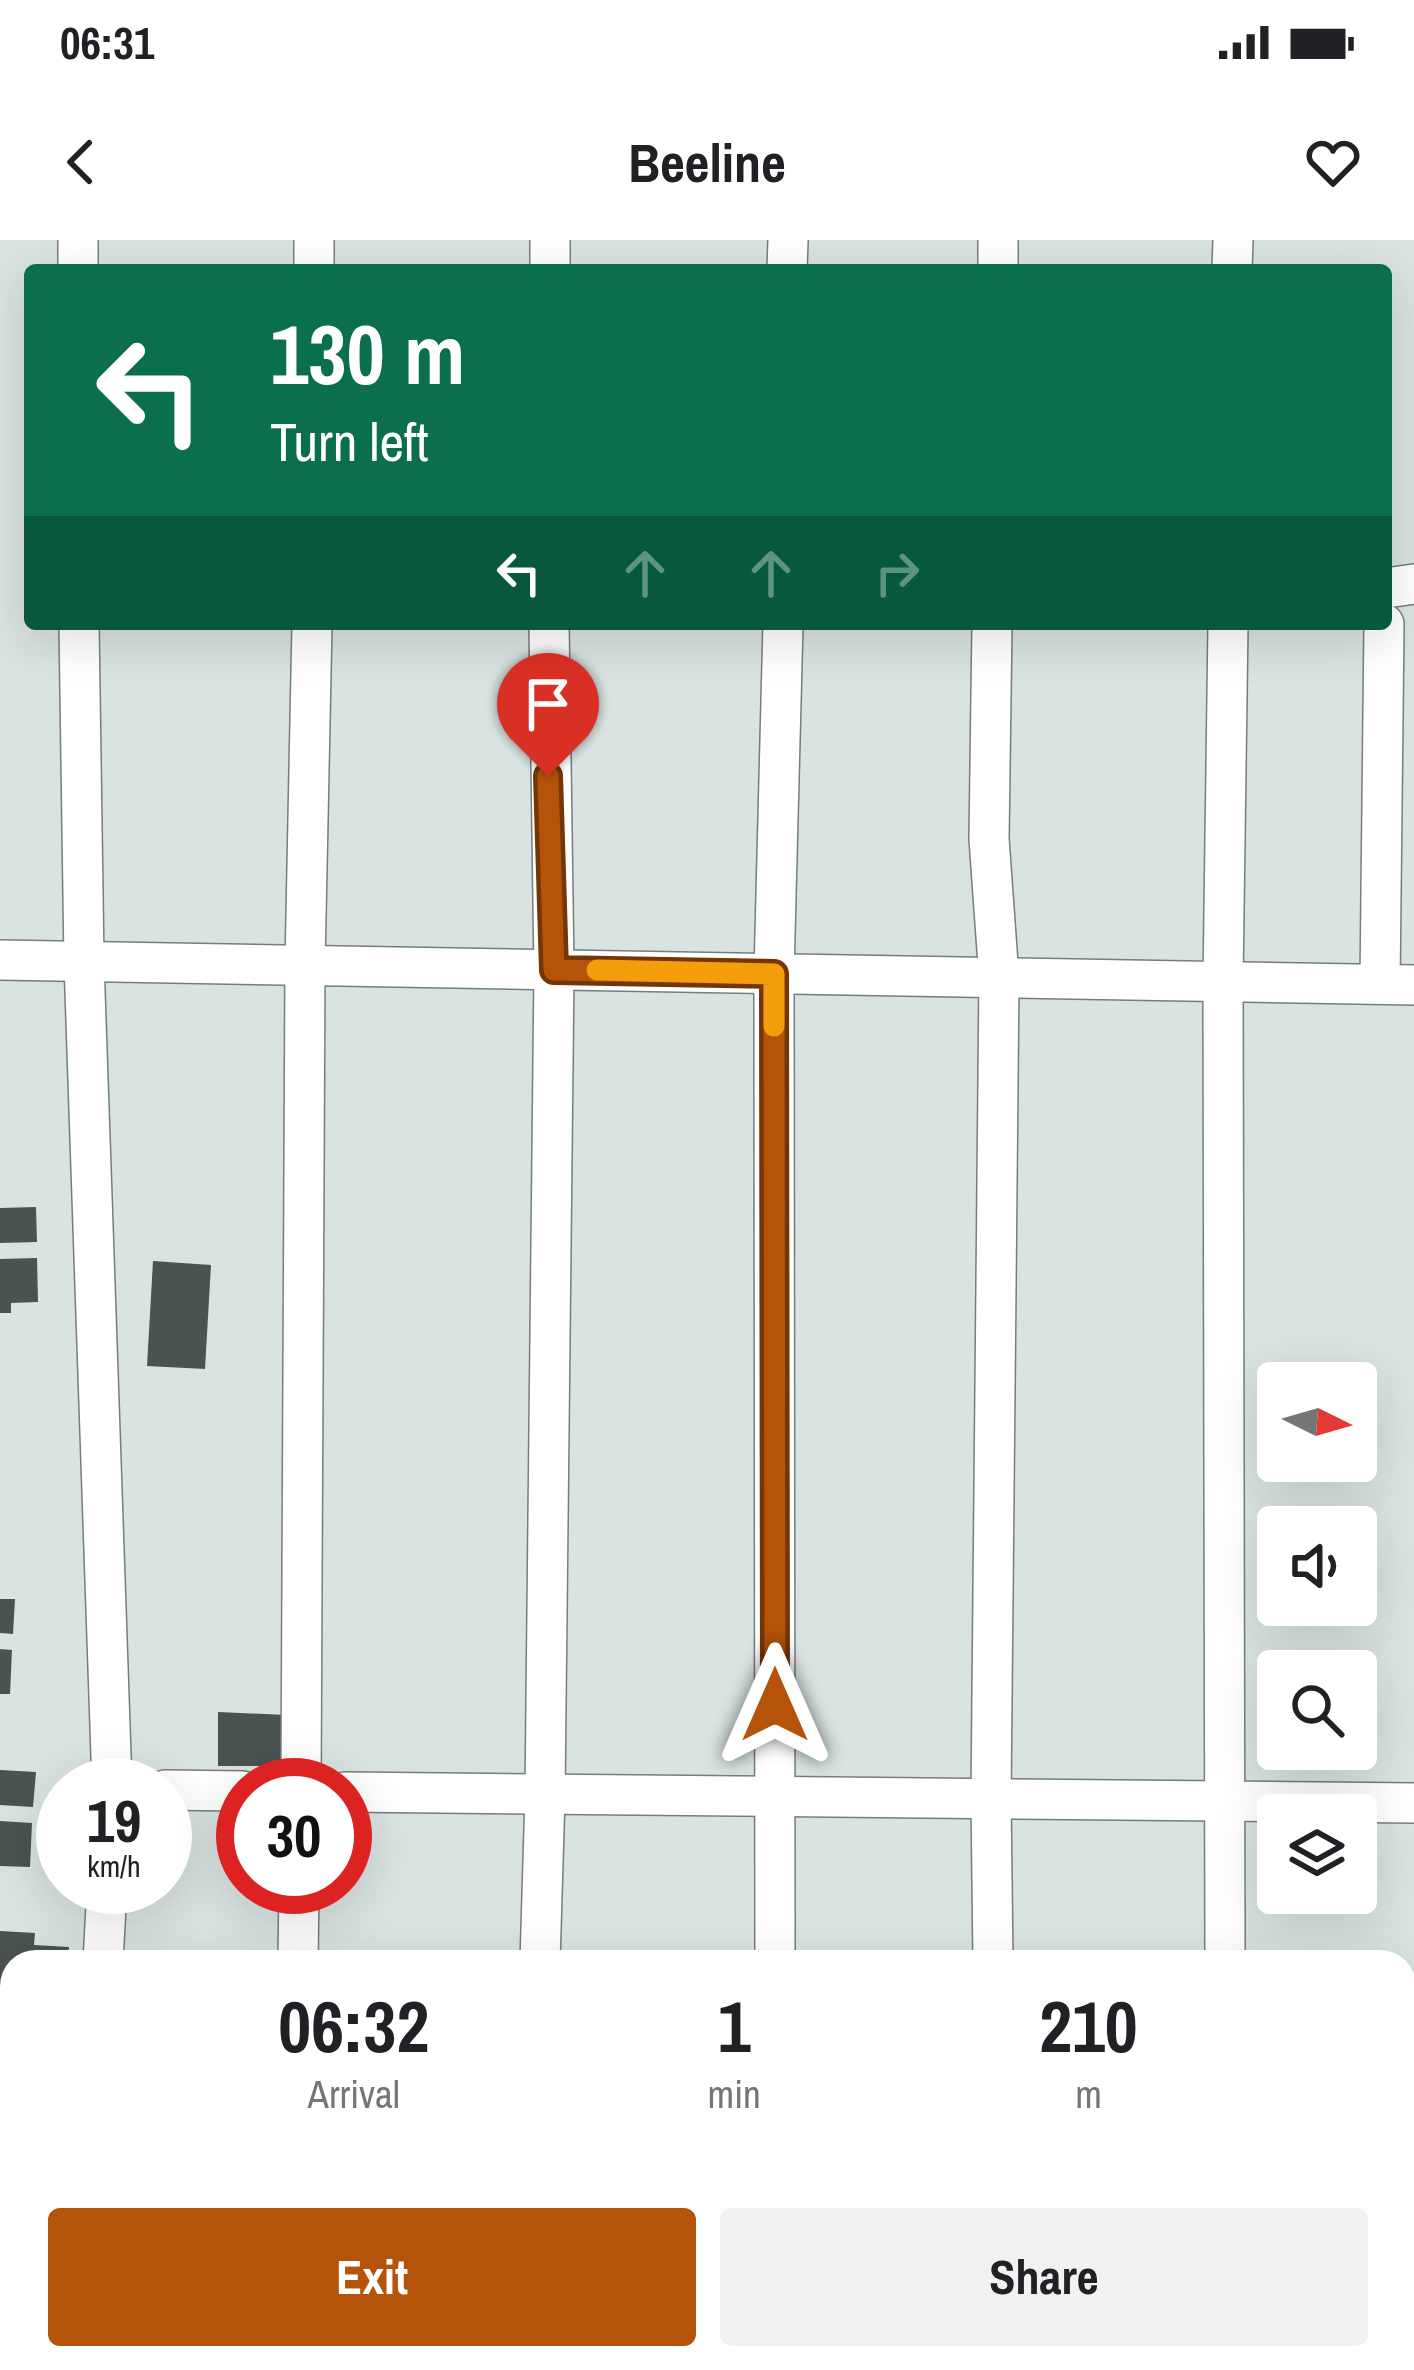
<!DOCTYPE html>
<html lang="en">
<head>
<meta charset="utf-8">
<style>
	:root { --surface:#fff; --page:#f2f2f2; --text:#202124; --muted:#757577; --accent:#b45309 }
	body { margin:0; font-family:"Archivo Narrow",sans-serif; background:var(--page); color:var(--text); height:100vh; display:flex; flex-direction:column; font-size:45px; white-space:nowrap }
	* { box-sizing:border-box; margin:0 }
	p { font-size:39px; color:var(--muted) }
	.icon { flex:none; width:66px; height:66px; fill:none; stroke:currentColor; stroke-width:2; stroke-linecap:round; stroke-linejoin:round }
	.map { position:relative; flex:1; overflow:hidden }
	.side { position:absolute; left:0px; top:1710px; width:1416px; height:420px; display:flex; flex-direction:column; background:var(--surface); border-radius:36px 36px 0 0; box-shadow:0 12px 48px #0002 }
	.side>* { flex:none }
	.guide { position:absolute; left:24px; top:24px; width:1368px; height:366px; border-radius:12px; box-shadow:0 12px 48px #0002; background:#0b6e4f; color:#fff; overflow:hidden }
	.needle { width:78px; rotate:95deg }
	.tools { position:absolute; left:1257px; top:1122px; display:grid; gap:24px }
	.tools a { display:grid; place-items:center; width:120px; height:120px; border-radius:12px; background:var(--surface); box-shadow:0 12px 48px #0002; font-size:60px }
	.speed { position:absolute; left:36px; top:1518px; display:flex; gap:24px; font-size:60px; font-weight:700; text-align:center }
	.speed>* { display:grid; place-content:center; width:156px; height:156px; border-radius:50%; background:var(--surface); box-shadow:0 12px 48px #0002; line-height:1 }
	.speed small { font-size:30px; font-weight:400 }
	.speed .limit { border:18px solid #d22; background:#fff; color:#111 }
	.pin { position:absolute; display:grid; place-items:center; width:102px; height:102px; color:#fff; margin:-123px -51px; border-radius:50% 50% 50% 0; rotate:-45deg; box-shadow:0 0 12px #0007 }
	.pin .icon { rotate:45deg }
	.me { position:absolute; width:132px; margin:-66px; rotate:0deg; stroke-linejoin:round; filter:drop-shadow(0 0 9px #0008) }
	.turn { display:flex; align-items:center; gap:42px; height:252px; padding:0 48px; font-size:54px }
	.turn .icon { width:156px; height:156px; stroke-width:2.5 }
	.turn b { display:block; font-size:84px; line-height:102px }
	.lanes { display:flex; align-items:center; height:114px; padding:0 48px; background:#0003; justify-content:center; gap:60px; direction:ltr }
	.lanes .off { opacity:.35 }
	.eta { display:flex; justify-content:space-evenly; align-items:center; height:204px; text-align:center }
	.eta b { font-size:72px; font-weight:700; line-height:84px }
	.action { display:flex; gap:24px; margin-top:auto; padding:24px 48px }
	.action a { flex:1; height:138px; border-radius:12px; background:var(--accent); color:#fff; font-size:48px; font-weight:700; line-height:138px; text-align:center }
	.action a+a { background:var(--page); color:var(--text) }
	.status { display:flex; justify-content:space-between; align-items:center; height:84px; padding:0 60px; background:var(--surface); direction:ltr }
	.status svg { height:33px; fill:currentColor }
	header { display:flex; justify-content:space-between; align-items:center; height:156px; padding:0 48px; background:var(--surface); font-size:54px; font-weight:700 }
	.map>svg:first-child { display:block }
</style>
</head>
<body>
<div class="status"><b>06:31</b><svg viewBox="0 0 49 12"><path d="M0 12V9h3v3zM5 12V6h3v6zM10 12V3h3v9zM15 12V0h3v12zM26 1h20v11H26zM47 4h2v5h-2z"/></svg></div>
<header><svg class="icon" aria-label="back" viewBox="0 0 24 24"><path d="M15 5l-7 7 7 7"/></svg>Beeline<svg class="icon" aria-label="heart" viewBox="0 0 24 24"><path d="M12 20l-8-8c-3-5 5-10 8-4 3-6 11-1 8 4z"/></svg></header>
<div class="map">
<svg width="1414" height="2130" viewBox="0 0 1414 2130">
	<rect width="100%" height="100%" fill="#d9e3e2"/>
	<polygon fill="#92cdc7" points="0,2086 12,2103 12,2118 22,2118 31,2130 0,2130"/>
	<g fill="#4b5352">
		<polygon points="36,967 37,1002 0,1003 0,968"/>
		<polygon points="37,1018 38,1062 11,1063 11,1073 0,1073 0,1019"/>
		<polygon points="153,1021 211,1025 205,1129 147,1126"/>
		<polygon points="0,1359 15,1359 13,1394 0,1393"/>
		<polygon points="0,1409 12,1410 10,1454 0,1454"/>
		<polygon points="218,1472 286,1475 287,1526 218,1526"/>
		<polygon points="0,1530 36,1532 33,1567 0,1565"/>
		<polygon points="0,1581 32,1583 30,1627 0,1626"/>
		<polygon points="0,1691 35,1693 34,1705 69,1707 68,1722 12,1722 12,1809 0,1809"/>
	</g>
	<g fill="none" stroke-linecap="round" stroke-linejoin="round">
		<g stroke="#757e7d" stroke-width="42">
			<g id="minor">
				<polyline points="78,0 78,30"/>
				<polyline points="314,30 314,0"/>
				<polyline points="550,30 550,0"/>
				<polyline points="787,30 788,0"/>
				<polyline points="998,30 998,0"/>
				<polyline points="1232,30 1233,0"/>
				<polyline points="1386,348 1414,344"/>
				<polyline points="79,384 84,722 112,1545"/>
				<polyline points="992,384 989,599 999,738 991,1559 993,1722"/>
				<polyline points="0,720 1414,745"/>
				<polyline points="1380,744 1384,384"/>
				<polyline points="301,1545 305,725 312,384"/>
				<polyline points="165,1550 243,1551"/>
				<polyline points="345,1552 1414,1563"/>
				<polyline points="103,1722 107,1647"/>
				<polyline points="298,1722 299,1647"/>
				<polyline points="540,1722 545,1555 554,730 549,384"/>
				<polyline points="775,1722 774,733 783,384"/>
				<polyline points="1225,1722 1223,742 1228,384"/>
				<polyline points="1404,1944 1414,1946"/>
				<polyline points="0,2028 12,2046"/>
				<polyline points="1404,2087 1414,2088"/>
				<polyline points="60,2118 68,2130"/>
				<polyline points="169,2118 203,2130"/>
				<polyline points="291,2130 291,2118"/>
				<polyline points="526,2130 526,2118"/>
				<polyline points="878,2130 880,2118"/>
				<polyline points="1097,2130 1099,2118"/>
				<polyline points="1374,2130 1376,2118"/>
			</g>
		</g>
		<g stroke="#bcbdbc" stroke-width="51">
			<g id="major">
				<polyline points="1404,1908 1414,1905"/>
				<polyline points="722,2130 735,2118"/>
			</g>
		</g>
		<use href="#minor" stroke="#fff" stroke-width="39"/>
		<use href="#major" stroke="#79efe7" stroke-width="48"/>
	</g>
	<g fill="none" stroke-linecap="round" stroke-linejoin="round">
		<g stroke="#753606" stroke-width="30">
			<polyline id="route" points="548,536 554,730 774,734 775,1465"/>
		</g>
		<use href="#route" stroke="#b45309" stroke-width="21"/>
		<polyline stroke="#f59e0b" stroke-width="21" points="597,730 774,734 774,786"/>
	</g>
</svg>
<div class="tools">
<a><svg class="needle" viewBox="-14 -14 28 28"><path d="M0-13l5 13h-10z" fill="#e53935"/><path d="M0 13l5-13h-10z" fill="#757577"/></svg></a>
<a><svg class="icon" aria-label="sound" viewBox="0 0 24 24"><path d="M4 9h4l5-4v14l-5-4H4zM17 9q2 3 0 6"/></svg></a>
<a><svg class="icon" aria-label="search" viewBox="0 0 24 24"><circle cx="10" cy="10" r="6"/><path d="M15 15l6 6"/></svg></a>
<a><svg class="icon" aria-label="layers" viewBox="0 0 24 24"><path d="M12 4l9 5-9 5-9-5zM3 14l9 5 9-5"/></svg></a>
</div>
<div class="speed"><div>19<small>km/h</small></div><div class="limit">30</div></div>
<div class="pin" style="left:548px;top:536px;background:#d93025"><svg class="icon" aria-label="arrive" viewBox="0 0 24 24"><path d="M6 21V4h12l-3 4 3 4H6"/></svg></div>
<svg class="me" style="left:775px;top:1465px" viewBox="-20 -20 40 40"><path d="M0-17L14 15 0 8-14 15z" fill="#b45309" stroke="#fff" stroke-width="4"/></svg>
<div class="guide">
<div class="turn"><svg class="icon" aria-label="left" viewBox="0 0 24 24"><path d="M17 20v-9H6M10 6l-5 5 5 5"/></svg><div><b>130 m</b>Turn left</div></div>
<div class="lanes"><svg class="icon" aria-label="left" viewBox="0 0 24 24"><path d="M17 20v-9H6M10 6l-5 5 5 5"/></svg><svg class="icon off" aria-label="ahead" viewBox="0 0 24 24"><path d="M12 20V5M6 11l6-6 6 6"/></svg><svg class="icon off" aria-label="ahead" viewBox="0 0 24 24"><path d="M12 20V5M6 11l6-6 6 6"/></svg><svg class="icon off" aria-label="right" viewBox="0 0 24 24"><path d="M7 20v-9h11M14 6l5 5-5 5"/></svg></div>
</div>
<section class="side">
<div class="eta">
<div><b>06:32</b><p>Arrival</p></div>
<div><b>1</b><p>min</p></div>
<div><b>210</b><p>m</p></div>
</div>
<div class="action"><a>Exit</a><a>Share</a></div>
</section>
</div>
</body>
</html>
